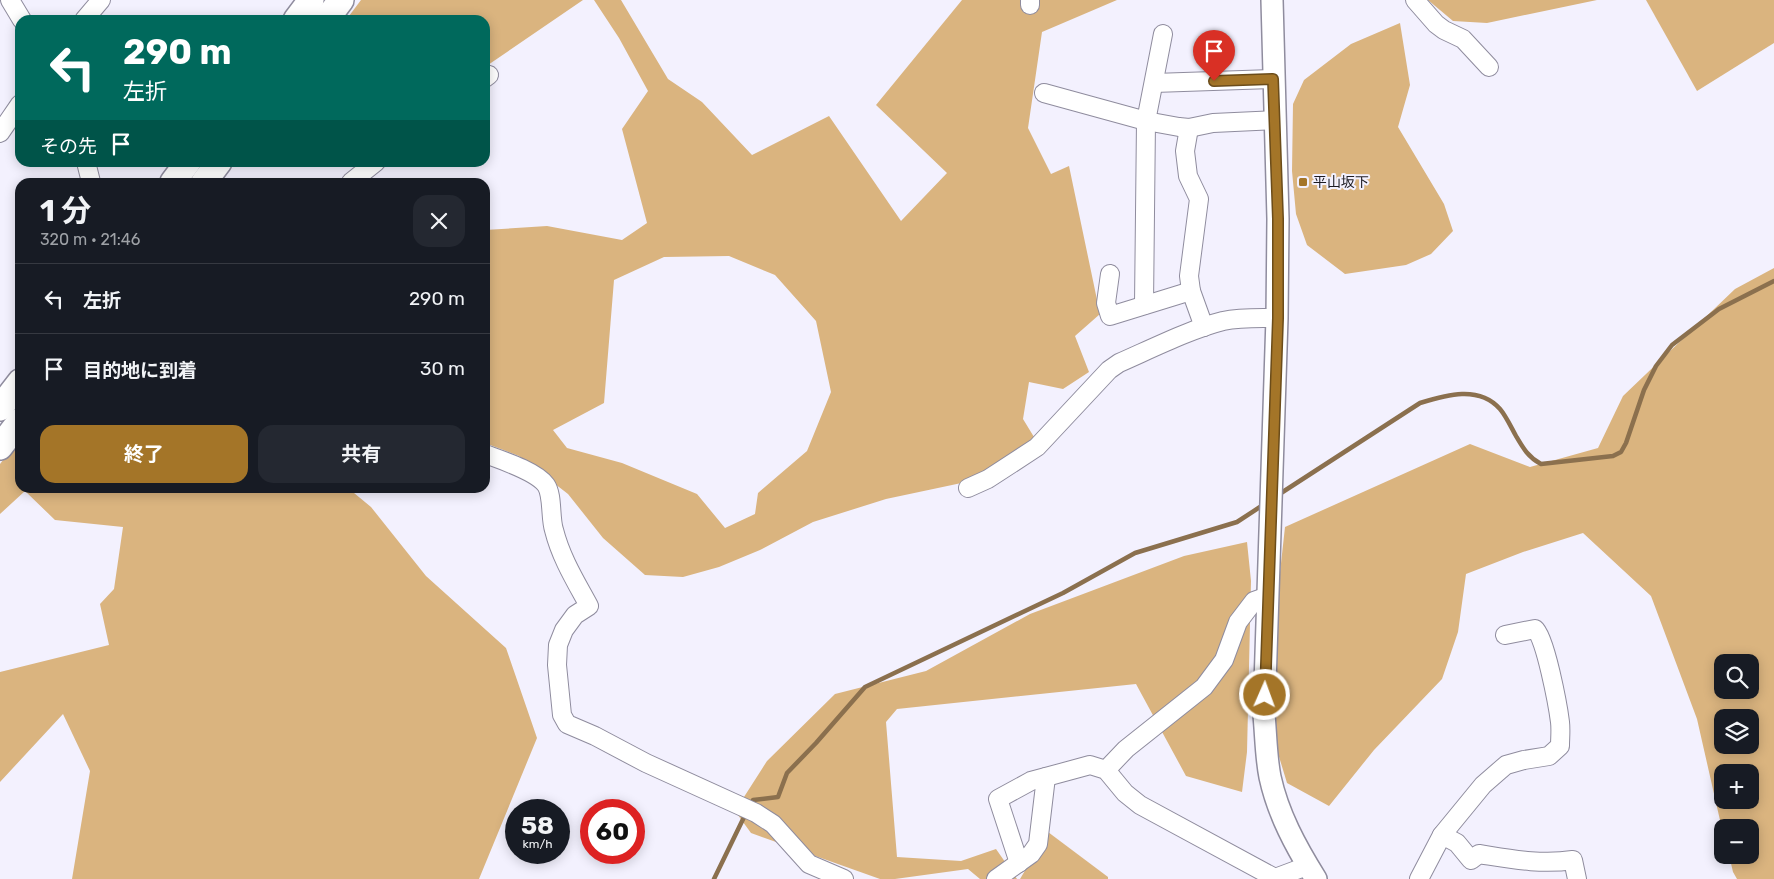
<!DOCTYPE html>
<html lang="ja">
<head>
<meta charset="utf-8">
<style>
	:root { --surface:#171b24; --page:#242831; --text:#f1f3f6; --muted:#9ea1a6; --line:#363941; --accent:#a47528 }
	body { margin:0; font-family:Rubik,"Noto Sans JP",sans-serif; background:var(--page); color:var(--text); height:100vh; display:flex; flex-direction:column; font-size:19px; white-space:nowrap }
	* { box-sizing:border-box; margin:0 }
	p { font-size:16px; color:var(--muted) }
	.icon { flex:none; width:28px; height:28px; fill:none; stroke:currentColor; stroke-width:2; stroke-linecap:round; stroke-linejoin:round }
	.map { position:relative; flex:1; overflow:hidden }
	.drawer { position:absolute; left:15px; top:178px; width:475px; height:315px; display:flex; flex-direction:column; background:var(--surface); border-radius:15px; box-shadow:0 2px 12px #0003 }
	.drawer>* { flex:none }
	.hud { position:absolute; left:15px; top:15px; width:475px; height:152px; border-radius:15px; box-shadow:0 2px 12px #0003; background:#00695c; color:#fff; overflow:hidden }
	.fabs { position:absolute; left:1714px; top:654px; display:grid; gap:10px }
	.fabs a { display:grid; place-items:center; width:45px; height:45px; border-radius:10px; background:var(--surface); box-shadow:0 2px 12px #0003; font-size:25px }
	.speed { position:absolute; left:505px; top:799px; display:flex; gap:10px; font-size:25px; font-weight:700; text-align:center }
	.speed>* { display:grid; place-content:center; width:65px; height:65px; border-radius:50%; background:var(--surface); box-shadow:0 2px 12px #0003; line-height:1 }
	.speed small { font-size:12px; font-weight:400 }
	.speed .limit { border:8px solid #d22; background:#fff; color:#111 }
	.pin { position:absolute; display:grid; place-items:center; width:42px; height:42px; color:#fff; margin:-51px -21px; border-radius:50% 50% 50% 0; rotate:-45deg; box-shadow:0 0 5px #0007 }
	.pin .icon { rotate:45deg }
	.me { position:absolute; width:55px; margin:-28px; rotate:2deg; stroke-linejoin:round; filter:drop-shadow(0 0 4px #0008) }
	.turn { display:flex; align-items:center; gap:18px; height:105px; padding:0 25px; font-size:22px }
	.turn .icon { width:65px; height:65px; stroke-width:2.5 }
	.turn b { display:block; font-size:35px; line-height:42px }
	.then { display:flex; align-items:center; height:48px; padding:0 25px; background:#0003; gap:10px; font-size:19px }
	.round { display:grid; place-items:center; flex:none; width:52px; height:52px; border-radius:15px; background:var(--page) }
	.headline { display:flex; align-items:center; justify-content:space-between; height:85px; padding:0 25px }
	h1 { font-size:30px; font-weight:700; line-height:38px }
	.primary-button { display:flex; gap:10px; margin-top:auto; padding:10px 25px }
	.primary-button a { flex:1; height:58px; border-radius:15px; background:var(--accent); color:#fff; font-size:20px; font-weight:700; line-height:58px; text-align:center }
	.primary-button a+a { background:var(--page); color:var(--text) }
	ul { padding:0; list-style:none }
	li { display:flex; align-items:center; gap:15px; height:70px; padding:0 25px; border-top:1px solid var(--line) }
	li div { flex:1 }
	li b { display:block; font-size:19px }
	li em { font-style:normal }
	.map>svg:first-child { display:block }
</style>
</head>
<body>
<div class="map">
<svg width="1774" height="879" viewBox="0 0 1774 879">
	<rect width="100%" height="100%" fill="#f3f1fe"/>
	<g fill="#dab47f" fill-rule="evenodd">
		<polygon points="361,0 583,0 485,67 485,20 346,20"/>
		<path d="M594 0H621L668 79 702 102 752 155 829 116 901 221 947 173 876 105 962 0H1117L1042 32 1028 128 1051 174 1069 166 1100 314 1075 336 1089 372 1063 389 1029 382 1023 419 1034 437 985 478 886 499 813 522 760 550 719 567 683 577 645 575 603 538 568 494 519 456 485 443V230L547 226 622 240 647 223 622 129 648 91 619 38ZM729 256 775 275 816 321 831 392 807 451 758 493 755 514 725 528 697 494 622 463 567 448 553 430 604 403 614 280 664 257Z"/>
		<polygon points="1428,0 1597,0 1487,23 1453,21"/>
		<polygon points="1646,0 1774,0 1774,43 1697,91"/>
		<polygon points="1400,23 1410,85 1398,127 1444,204 1453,231 1431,254 1406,265 1345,274 1307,245 1296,214 1292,171 1293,104 1304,80 1351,44"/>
		<path d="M1774 268V879H1737L1733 872 1729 855H1750V828L1722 829 1697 719 1651 596 1583 533 1523 552 1466 574 1458 632 1442 679 1374 750 1329 806 1287 783 1270 727 1269 672 1285 527 1470 444 1530 467 1598 448 1623 396 1735 289ZM1722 662H1750V690H1722ZM1722 718H1750V745H1722ZM1722 772H1750V800H1722Z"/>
		<polygon points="20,438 20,488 348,488 371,507 426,576 506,648 537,738 479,879 72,879 90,771 63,714 0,782 0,672 109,645 100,604 114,589 123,527 55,520 25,491 0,514 0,464"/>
		<polygon points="1247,542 1251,581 1247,752 1242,792 1186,776 1136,684 897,709 886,722 897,857 961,861 996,849 1017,879 980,879 968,869 895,879 880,879 751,833 735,811 767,761 835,694 926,671 1030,614 1184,556"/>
		<polygon points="1048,832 1108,877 1108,879 1020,879"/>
	</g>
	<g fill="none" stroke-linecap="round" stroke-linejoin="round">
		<g stroke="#8b704e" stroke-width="4.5">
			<path d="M1278 495 1420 403C1446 395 1479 385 1500 409 1506 416 1511 427 1516 436 1523 448 1528 457 1541 464L1613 456 1621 452 1626 443 1644 390 1656 366 1672 345 1719 309 1774 281"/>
			<polyline points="750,807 753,800 778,797 787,773 816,743 865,687 1063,593 1135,553 1237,522 1263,505"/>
			<polyline points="714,879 746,813"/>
		</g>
		<g stroke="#8f8c9e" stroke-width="20">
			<g id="minor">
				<polyline points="10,0 22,20"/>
				<polyline points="1030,0 1030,5"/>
				<polyline points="1415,0 1436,24 1444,30 1463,39 1489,67"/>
				<polyline points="84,20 101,0"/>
				<polyline points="485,78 489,75"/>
				<polyline points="1154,83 1273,79"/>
				<polyline points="1044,93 1146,121 1179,127 1189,128 1213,123 1275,120"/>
				<polyline points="1189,128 1185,151 1188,176 1199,199 1189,276 1191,291 1204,327"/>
				<polyline points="0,133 20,104"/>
				<polyline points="86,162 91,182"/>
				<polyline points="351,182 376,162"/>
				<polyline points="1110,274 1106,303 1110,316 1191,291"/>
				<polyline points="1144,305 1146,121 1163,34"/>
				<path d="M485 454C501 460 536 471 546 485 553 495 550 518 554 530 561 558 576 582 589 606L575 615 564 630 558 645 557 665 562 715 567 724 595 736 646 763 756 813 773 824 809 864 844 879"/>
				<path d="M968 488 988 479 1037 447 1109 370 1119 363C1151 349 1191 329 1223 321 1241 317 1260 318 1277 318"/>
				<polyline points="1106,770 1126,749 1204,687 1224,660 1238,622 1254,601 1268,596"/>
				<path d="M1442 835 1457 843 1471 860 1479 854C1511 859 1541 865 1573 860L1577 879"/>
				<polyline points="1019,863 998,799 1031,781 1090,765 1106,770 1125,793 1140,805 1275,878 1307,866"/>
				<polyline points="996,879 1031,854 1038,844 1046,777"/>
				<path d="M1419 879 1442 835 1483 785 1506 765 1524 760 1549 756 1560 746C1560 738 1561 730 1560 722 1558 706 1545 636 1535 629L1505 635"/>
			</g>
		</g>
		<g stroke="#8f8c9e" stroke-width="24">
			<path id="major" d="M1272 0 1278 219 1277 318 1264 715C1266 736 1266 757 1270 777 1278 814 1296 847 1316 879"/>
		</g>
		<g stroke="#8f8c9e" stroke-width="28">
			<g id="highway">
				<polyline points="296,20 311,0"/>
				<polyline points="326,20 341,0"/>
				<polyline points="173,182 188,162"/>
				<polyline points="204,182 219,162"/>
				<polyline points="0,408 20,382"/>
				<polyline points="0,447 20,421"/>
			</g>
		</g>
		<use href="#minor" stroke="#fff" stroke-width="18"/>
		<use href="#major" stroke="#fff" stroke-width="21"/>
		<use href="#highway" stroke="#fff" stroke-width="25"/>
	</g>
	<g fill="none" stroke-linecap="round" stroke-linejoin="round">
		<g stroke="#6b4c1a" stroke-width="12">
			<polyline id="route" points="1214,81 1273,79 1278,219 1278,318 1265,695"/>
		</g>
		<use href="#route" stroke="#a47528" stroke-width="9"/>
	</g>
	<rect fill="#a47528" stroke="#f3f1fe" stroke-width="2" x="1298" y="177" width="10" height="10" rx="2.5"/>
	<g text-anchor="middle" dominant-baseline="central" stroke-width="4" stroke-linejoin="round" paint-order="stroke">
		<g font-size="14" fill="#1c1b22" stroke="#f3f1fe" text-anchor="start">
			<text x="1313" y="182">平山坂下</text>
		</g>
	</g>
</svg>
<div class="fabs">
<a><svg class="icon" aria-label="search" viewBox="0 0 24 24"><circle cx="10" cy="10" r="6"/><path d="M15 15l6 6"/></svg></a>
<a><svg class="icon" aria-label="layers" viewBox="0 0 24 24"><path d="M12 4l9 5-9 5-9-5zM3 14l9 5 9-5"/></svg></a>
<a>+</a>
<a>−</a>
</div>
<div class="speed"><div>58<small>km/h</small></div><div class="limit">60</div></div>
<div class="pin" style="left:1214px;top:81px;background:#d93025"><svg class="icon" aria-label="arrive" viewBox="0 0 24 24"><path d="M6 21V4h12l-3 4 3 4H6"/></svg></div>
<svg class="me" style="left:1265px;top:695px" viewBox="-20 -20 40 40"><circle r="17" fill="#a47528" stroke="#fff" stroke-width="3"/><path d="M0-11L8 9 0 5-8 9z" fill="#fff"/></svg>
<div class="hud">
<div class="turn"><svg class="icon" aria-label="left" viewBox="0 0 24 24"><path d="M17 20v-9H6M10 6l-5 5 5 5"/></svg><div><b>290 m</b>左折</div></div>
<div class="then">その先<svg class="icon" aria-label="arrive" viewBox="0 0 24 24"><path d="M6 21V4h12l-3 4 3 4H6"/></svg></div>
</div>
<section class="drawer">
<div class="headline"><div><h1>1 分</h1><p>320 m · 21:46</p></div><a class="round"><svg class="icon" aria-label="close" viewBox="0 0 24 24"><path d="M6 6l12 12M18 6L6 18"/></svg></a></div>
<ul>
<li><svg class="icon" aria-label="left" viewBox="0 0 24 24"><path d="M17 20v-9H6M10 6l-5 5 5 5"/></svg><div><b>左折</b></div><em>290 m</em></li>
<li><svg class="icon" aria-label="arrive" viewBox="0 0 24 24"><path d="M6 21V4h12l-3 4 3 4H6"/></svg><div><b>目的地に到着</b></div><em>30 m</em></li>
</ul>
<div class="primary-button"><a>終了</a><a>共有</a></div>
</section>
</div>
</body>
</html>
